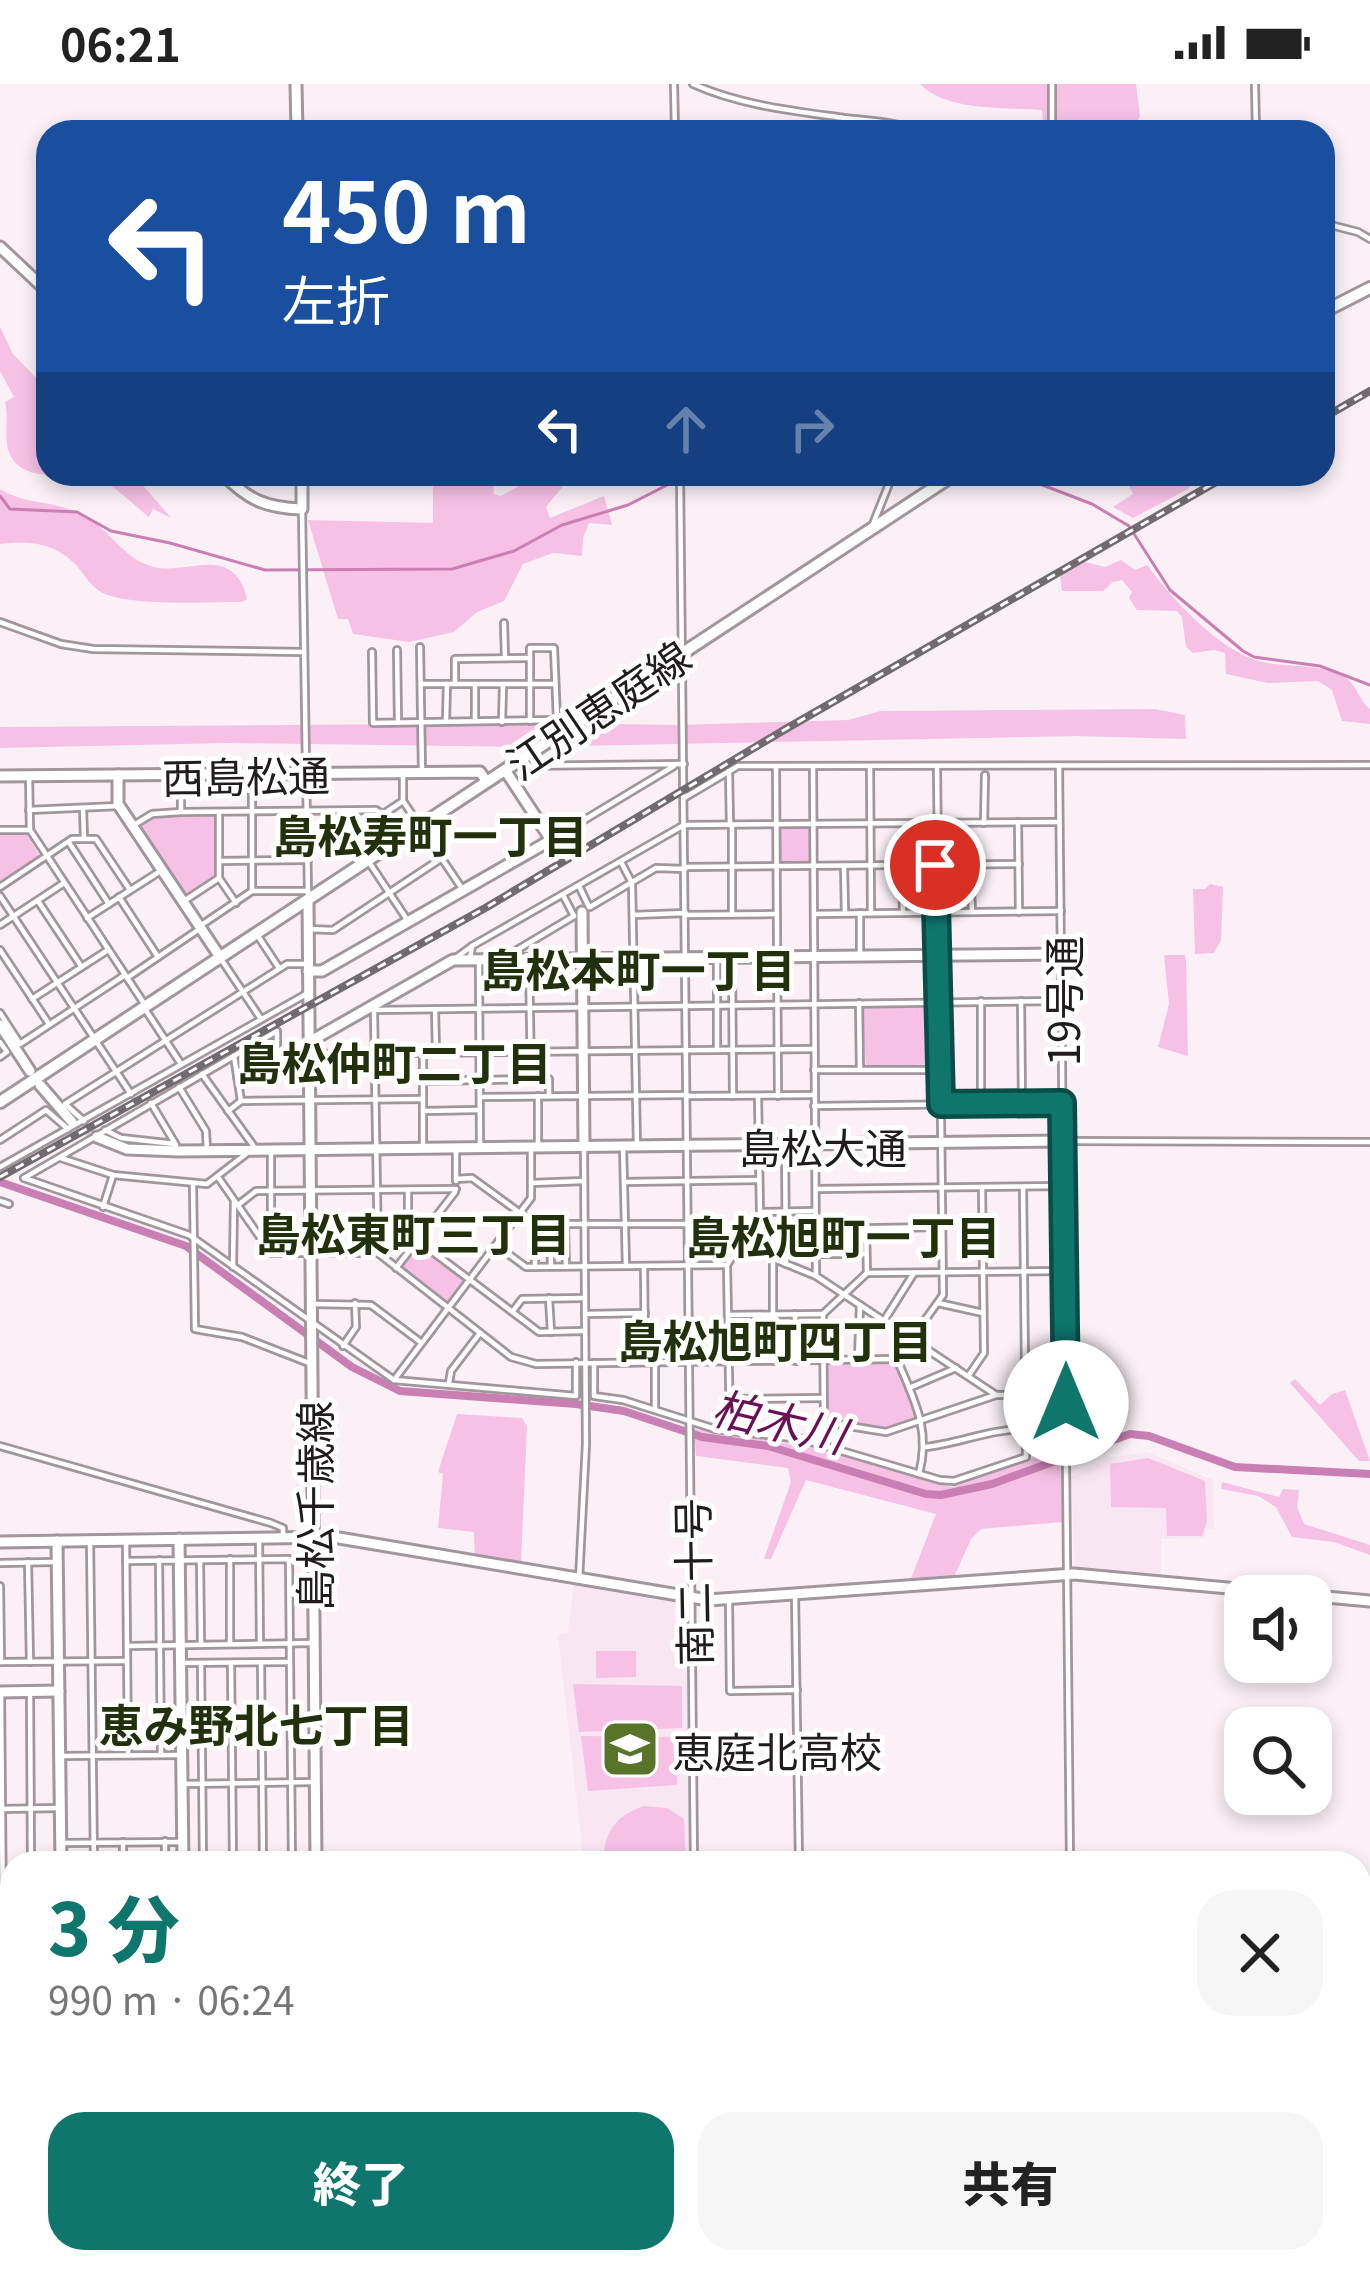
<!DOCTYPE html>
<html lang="ja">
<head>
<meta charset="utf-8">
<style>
	:root { --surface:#fff; --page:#f6f6f6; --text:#222; --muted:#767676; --accent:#0f766e }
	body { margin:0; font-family:Georgia,"Noto Sans JP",serif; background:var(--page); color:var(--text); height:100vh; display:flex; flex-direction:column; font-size:45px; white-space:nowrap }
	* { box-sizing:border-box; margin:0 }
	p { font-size:39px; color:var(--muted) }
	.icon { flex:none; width:66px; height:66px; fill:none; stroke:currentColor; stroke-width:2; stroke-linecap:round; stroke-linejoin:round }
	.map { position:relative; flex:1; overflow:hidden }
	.details { position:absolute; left:0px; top:1767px; width:1371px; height:423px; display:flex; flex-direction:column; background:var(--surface); border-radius:36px 36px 0 0; box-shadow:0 6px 18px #0003 }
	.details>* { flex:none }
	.banner { position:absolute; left:36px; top:36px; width:1299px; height:366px; border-radius:36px; box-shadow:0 6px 18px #0003; background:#1a4fa0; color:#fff; overflow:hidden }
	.tools { position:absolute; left:1224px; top:1491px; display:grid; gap:24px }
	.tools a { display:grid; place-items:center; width:108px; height:108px; border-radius:24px; background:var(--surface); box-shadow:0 6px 18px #0003; font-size:60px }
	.pin { position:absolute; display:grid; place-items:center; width:102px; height:102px; color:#fff; margin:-51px; border:6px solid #fff; border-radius:50%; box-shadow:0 3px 12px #0007 }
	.me { position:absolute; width:132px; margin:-66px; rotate:0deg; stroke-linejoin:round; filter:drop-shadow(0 0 9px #0008) }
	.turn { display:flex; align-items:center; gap:42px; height:252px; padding:0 48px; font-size:54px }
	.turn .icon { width:156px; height:156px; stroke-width:2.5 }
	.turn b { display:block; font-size:84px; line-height:102px }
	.lanes { display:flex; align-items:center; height:114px; padding:0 48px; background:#0003; justify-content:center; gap:60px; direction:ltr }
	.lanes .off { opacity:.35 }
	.round { display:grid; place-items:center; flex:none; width:126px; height:126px; border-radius:36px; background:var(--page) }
	.head { display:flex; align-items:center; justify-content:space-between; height:204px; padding:0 48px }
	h1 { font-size:72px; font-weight:800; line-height:90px; color:var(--accent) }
	.button { display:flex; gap:24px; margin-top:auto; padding:24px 48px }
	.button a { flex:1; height:138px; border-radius:36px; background:var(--accent); color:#fff; font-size:48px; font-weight:800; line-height:138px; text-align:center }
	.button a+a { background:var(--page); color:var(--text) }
	.status { display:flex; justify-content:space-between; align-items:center; height:84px; padding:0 60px; background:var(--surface); direction:ltr }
	.status svg { height:33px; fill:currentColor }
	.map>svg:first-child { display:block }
</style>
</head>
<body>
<div class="status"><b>06:21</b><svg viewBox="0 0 49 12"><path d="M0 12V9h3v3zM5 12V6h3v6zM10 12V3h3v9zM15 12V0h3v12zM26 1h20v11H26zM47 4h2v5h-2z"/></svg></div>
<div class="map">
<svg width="1370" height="2188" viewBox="0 0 1370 2188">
	<rect width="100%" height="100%" fill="#faf0f6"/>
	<g fill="#f8e6f2">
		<polygon points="1147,1368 1213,1396 1214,1445 1206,1445 1205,1454 1161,1455 1161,1490 1075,1483 1071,1393 1108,1374"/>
		<polygon points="574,1499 687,1517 689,1779 584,1779 558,1551 568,1549"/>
	</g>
	<g fill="#f6c1e5">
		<path d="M920 0H1136L1140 32 1133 48H1103L1101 39H1066L1062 48H1044L1042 26C1005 23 948 28 920 0Z"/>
		<path d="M0 243 13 270 43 301 48 314V390H133L171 434 153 425 149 433C133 421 112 398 94 393 66 387 19 402 8 365 4 351 9 333 5 318L14 313 0 287Z"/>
		<polygon points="458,390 492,390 494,410 501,412 540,390 573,390 546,423 550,434 604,412 612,441 589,439 583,454 582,472 553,469 523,480 504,517 477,528 454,548 409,558 353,550 348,535 338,535 308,436 433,439 433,403"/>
		<polygon points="1123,390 1147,390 1157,398 1192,398 1188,405 1133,434 1113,423 1133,410"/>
		<path d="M0 405C27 422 61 416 88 434 113 450 124 475 154 483 178 489 209 474 228 485 239 491 245 504 247 515L242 518C204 518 148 522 111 512 93 507 88 495 77 482 54 458 31 457 0 460Z"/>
		<path d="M1121 476 1135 486 1147 481C1172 515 1221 569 1263 578 1289 584 1325 579 1347 595 1358 603 1359 617 1370 625V640L1342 637 1332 606 1318 597 1268 599 1226 590 1225 569 1214 566 1193 569 1186 563 1182 533 1177 527 1137 526 1129 514 1132 508 1122 496 1113 498 1103 507H1062L1060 492 1085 478 1105 483Z"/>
		<polygon points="1155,625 1185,631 1186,655 1077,652 525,663 228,659 0,664 0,643 553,639 677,641 848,636 881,627"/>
		<polygon points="216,732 218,790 184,813 139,743 153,733"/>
		<polygon points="781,743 811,743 809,779 779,779"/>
		<polygon points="0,749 26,749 40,772 0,798"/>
		<polygon points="1210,800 1223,803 1221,856 1214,869 1195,870 1193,805 1205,805"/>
		<polygon points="1164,871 1185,871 1186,876 1188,972 1158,963 1169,920"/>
		<polygon points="865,921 933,921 936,980 866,983 861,923"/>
		<polygon points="419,1160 466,1195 448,1219 401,1183"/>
		<polygon points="896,1279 916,1333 886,1345 827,1335 826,1280"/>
		<polygon points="1295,1295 1320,1321 1332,1310 1345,1306 1370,1377 1359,1377 1290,1299"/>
		<polygon points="457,1330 522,1334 527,1342 521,1479 475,1474 474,1448 438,1444 443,1390 438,1388"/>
		<polygon points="694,1345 810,1363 952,1403 1038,1372 1040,1348 1059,1347 1063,1438 981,1445 971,1455 954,1493 910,1497 936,1430 806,1396 771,1475 764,1475 791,1398 788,1384 696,1372"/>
		<polygon points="1148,1374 1205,1397 1207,1438 1202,1452 1167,1452 1166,1424 1111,1423 1110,1380"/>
		<polygon points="1222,1398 1279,1413 1283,1405 1299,1406 1297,1423 1304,1440 1370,1461 1370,1471 1334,1458 1292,1453 1276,1423 1258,1412 1221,1405"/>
		<polygon points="596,1567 636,1567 636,1593 596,1594"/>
		<polygon points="573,1600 682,1602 682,1644 579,1648"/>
		<polygon points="581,1652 678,1653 677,1701 588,1707"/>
		<path d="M644 1722 667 1724 684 1735 686 1779H604C602 1750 616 1731 644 1722Z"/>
		<rect x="0" y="1961" width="12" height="104"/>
		<rect x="189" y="2178" width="125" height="10"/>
	</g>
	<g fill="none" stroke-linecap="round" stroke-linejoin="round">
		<g stroke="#ca7fb4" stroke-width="3">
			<polyline points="1014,390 1092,420 1129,442 1170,506 1243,567 1254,573 1320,582 1370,601"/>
			<polyline points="683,394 695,390"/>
			<polyline points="0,412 10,425 77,428 111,447 170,459 265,486 452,485 514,467 562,441 628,421 677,396"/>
			<polyline points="0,2064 12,2064"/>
			<polyline points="196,2178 197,2188"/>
			<polyline points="245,2188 263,2188"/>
		</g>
		<polyline stroke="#ca7fb4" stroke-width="8" points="0,1098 186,1162 352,1283 400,1307 576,1320 624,1327 702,1353 768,1362 926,1410 941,1411 992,1400 1130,1350 1149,1352 1235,1383 1370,1390"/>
		<polyline stroke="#d9d0d6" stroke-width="9" stroke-dasharray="9 4.5" stroke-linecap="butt" points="72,1038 97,1053"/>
		<g stroke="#a0969c" stroke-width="10">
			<g id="street">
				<polyline points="674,0 675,48"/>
				<path d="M693 0C739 21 794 27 844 34 870 37 897 38 921 48"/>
				<polyline points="1052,0 1052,48"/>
				<polyline points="1255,0 1256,48"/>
				<polyline points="1323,139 1358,148 1370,155"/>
				<polyline points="680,390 694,1779"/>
				<polyline points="302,426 308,810"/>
				<polyline points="873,440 893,390"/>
				<polyline points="0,538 61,560 93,565 302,568"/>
				<polyline points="504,539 505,574"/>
				<polyline points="420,563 422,688"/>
				<polyline points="397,566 398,638"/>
				<polyline points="372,568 373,639 557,636"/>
				<polyline points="421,600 555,600"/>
				<polyline points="455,600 455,575 530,574"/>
				<polyline points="446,636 447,600"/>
				<polyline points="475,637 475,600"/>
				<polyline points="530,637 530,564 554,564 557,636 563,644"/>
				<polyline points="502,638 503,601"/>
				<polyline points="516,682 684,680"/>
				<polyline points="776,683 778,1012"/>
				<polyline points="813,683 816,1192"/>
				<polyline points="1059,683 1070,1779"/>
				<polyline points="870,684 871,828"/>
				<polyline points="729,687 730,741"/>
				<polyline points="403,688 403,717 461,803"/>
				<polyline points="181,690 181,726"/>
				<polyline points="29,692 30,746 145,921"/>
				<polyline points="252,693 252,807"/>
				<polyline points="684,714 738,682 1370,681"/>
				<polyline points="83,724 84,755"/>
				<polyline points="29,726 119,722"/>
				<polyline points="350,727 351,751 408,837"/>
				<polyline points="1018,738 1019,828"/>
				<polyline points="984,739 985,691"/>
				<polyline points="134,741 152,730 181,728 376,726 382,730"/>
				<polyline points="732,742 732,830"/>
				<polyline points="0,746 30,746"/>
				<polyline points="551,756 674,682"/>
				<polyline points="70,760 109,820"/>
				<polyline points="308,760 338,760 403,717"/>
				<polyline points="221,777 308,776"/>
				<polyline points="621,778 632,799 637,1063"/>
				<polyline points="970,780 972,828"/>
				<polyline points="902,781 903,829"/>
				<polyline points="844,782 845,829"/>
				<polyline points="685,783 1019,780"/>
				<polyline points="219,794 236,819"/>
				<polyline points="579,802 589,823"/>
				<polyline points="0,803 72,755 96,755 130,806"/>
				<polyline points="563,811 574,832"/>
				<polyline points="0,812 131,1010"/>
				<polyline points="119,813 158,873"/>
				<polyline points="38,817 81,882"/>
				<polyline points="184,817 219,794 219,729"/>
				<polyline points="590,823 656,784 685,785"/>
				<polyline points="860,829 860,872"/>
				<polyline points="814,830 1061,827"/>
				<polyline points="633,831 686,829"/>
				<polyline points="686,831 776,830"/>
				<polyline points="87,834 162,786"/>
				<polyline points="0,841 64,799"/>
				<polyline points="200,842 252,807 308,807"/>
				<polyline points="308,845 333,846 442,774"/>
				<polyline points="256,849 279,884"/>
				<polyline points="0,866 49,940"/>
				<polyline points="516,872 517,866 574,832"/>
				<polyline points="717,873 717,964"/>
				<polyline points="732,873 733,1012"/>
				<polyline points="221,875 261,935"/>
				<polyline points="470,875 472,862 684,741 1057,738"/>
				<polyline points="529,875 531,995"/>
				<polyline points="453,876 472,862"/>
				<polyline points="479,877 480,1064"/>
				<polyline points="127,894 201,844"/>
				<polyline points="32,915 108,866"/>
				<polyline points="981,917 981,1020"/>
				<polyline points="1021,917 1022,1019"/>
				<polyline points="859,919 860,985"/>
				<polyline points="145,925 181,980"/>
				<polyline points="435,925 436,967"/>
				<polyline points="374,926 1061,917"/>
				<polyline points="0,929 20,960 125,891"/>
				<polyline points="374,929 378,1169"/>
				<polyline points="0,958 7,968 0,973"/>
				<polyline points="423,969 423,1065"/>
				<polyline points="310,970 814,965"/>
				<polyline points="234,972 241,1017"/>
				<polyline points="814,986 940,986"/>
				<polyline points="202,990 255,1064"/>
				<polyline points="237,993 277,972 309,972"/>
				<polyline points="423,997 549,995 549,1011"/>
				<polyline points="179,1003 206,1047 207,1066"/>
				<polyline points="538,1012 538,1060"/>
				<polyline points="688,1012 814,1011"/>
				<polyline points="480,1013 687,1011"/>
				<polyline points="151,1019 176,1061"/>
				<polyline points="814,1022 1060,1019"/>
				<polyline points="228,1027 241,1017 423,1015"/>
				<polyline points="423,1027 477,1026"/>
				<polyline points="84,1037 65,1020 287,880 308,880"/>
				<polyline points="105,1046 121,1054 175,1060"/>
				<polyline points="0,1056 46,1026 68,1045"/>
				<polyline points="1064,1057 1370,1058"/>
				<polyline points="785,1061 786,1180"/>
				<polyline points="623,1063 626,1182"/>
				<polyline points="271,1066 271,1169"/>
				<polyline points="456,1066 456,1097"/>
				<polyline points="61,1074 113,1091 207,1100 246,1070"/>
				<polyline points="0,1083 308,909"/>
				<polyline points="218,1093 271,1169 378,1169 511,1273 536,1280 897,1275"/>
				<polyline points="24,1094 189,1151 394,1296 576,1312 576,1278"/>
				<polyline points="24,1094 277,947 277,972"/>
				<polyline points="456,1095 472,1094 535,1140 688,1140 816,1192 996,1311 1066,1310"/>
				<polyline points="624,1098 759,1096"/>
				<polyline points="531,1099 584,1097"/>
				<polyline points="193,1101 195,1245 242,1253 309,1279"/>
				<polyline points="818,1105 1064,1102"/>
				<polyline points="408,1106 408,1148 417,1156 539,1248 584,1247"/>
				<polyline points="0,1117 9,1120"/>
				<polyline points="238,1121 256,1107 456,1105"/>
				<polyline points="103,1123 113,1091"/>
				<polyline points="760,1128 814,1127"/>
				<polyline points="311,1140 377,1140"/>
				<polyline points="535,1140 535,1183"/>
				<polyline points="550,1141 551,1182"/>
				<polyline points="565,1141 566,1182"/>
				<polyline points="816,1145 942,1143"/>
				<polyline points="496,1161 526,1183 727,1181"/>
				<polyline points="816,1170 864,1170"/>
				<polyline points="644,1182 645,1278"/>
				<polyline points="233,1183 234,1117"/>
				<polyline points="396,1184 455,1108"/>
				<polyline points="867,1189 1065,1187"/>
				<polyline points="549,1214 551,1248"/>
				<polyline points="938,1219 983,1229"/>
				<polyline points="311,1220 371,1221 419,1257"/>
				<polyline points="513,1227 522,1215 585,1214"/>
				<polyline points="585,1230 645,1229"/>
				<polyline points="795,1230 796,1277"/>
				<polyline points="728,1231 823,1230"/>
				<polyline points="885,1235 914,1189"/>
				<polyline points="343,1262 356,1243 355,1219"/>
				<polyline points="858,1275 860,1221"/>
				<polyline points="897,1275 943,1211 937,684"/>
				<path d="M897 1275C914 1316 931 1345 919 1390"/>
				<polyline points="773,1277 773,1174"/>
				<polyline points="594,1279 594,1312 623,1316 715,1345 801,1355 940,1396 954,1397 1026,1373 1023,1103"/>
				<polyline points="969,1291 984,1269 982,1103"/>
				<polyline points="394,1296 531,1114 531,1066"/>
				<polyline points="449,1299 451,1287 480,1249"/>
				<polyline points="909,1304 956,1284"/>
				<polyline points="729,1315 823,1314"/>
				<polyline points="655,1326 655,1278"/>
				<polyline points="824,1338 886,1348 996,1311"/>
				<polyline points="730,1348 727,1181 760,1129 758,1012"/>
				<polyline points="815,1359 824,1338 823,1230 867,1189 866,1144"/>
				<polyline points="0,1362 271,1439 283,1444 283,1454"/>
				<path d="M926 1363C960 1359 991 1345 1025 1345"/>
				<polyline points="259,1454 260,1560"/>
				<polyline points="90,1456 94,1779"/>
				<polyline points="126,1456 128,1671"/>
				<polyline points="230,1475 230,1560"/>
				<polyline points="159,1476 161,1670"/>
				<polyline points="200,1476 201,1560"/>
				<polyline points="126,1477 289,1475 292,1779"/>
				<polyline points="28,1478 30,1578"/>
				<polyline points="0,1479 54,1478"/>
				<polyline points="579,1496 586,1360 584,1064"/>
				<polyline points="0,1502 1,1578"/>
				<polyline points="795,1510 799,1779"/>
				<polyline points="729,1518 730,1607 797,1606"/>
				<polyline points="127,1562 313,1559"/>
				<polyline points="0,1578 126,1577"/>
				<polyline points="182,1579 290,1578"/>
				<polyline points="201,1579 203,1779"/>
				<polyline points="231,1579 233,1779"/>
				<polyline points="261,1579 263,1779"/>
				<polyline points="1,1611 4,1959"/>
				<polyline points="30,1611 31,1779"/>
				<polyline points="60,1672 180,1671"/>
				<polyline points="182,1700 314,1698"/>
				<polyline points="0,1725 60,1724"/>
				<polyline points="165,1757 165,1779"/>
				<polyline points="123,1758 123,1779"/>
				<polyline points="61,1759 181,1758"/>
				<polyline points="0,1806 12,1806"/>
				<polyline points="0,1959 12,1959"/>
				<polyline points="7,2074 8,2188"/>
				<polyline points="0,2174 12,2174"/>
				<polyline points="698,2178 698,2188"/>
				<polyline points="1075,2178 1075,2188"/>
			</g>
		</g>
		<g stroke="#a0969c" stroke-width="15">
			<g id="secondary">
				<polyline points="296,0 297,48"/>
				<polyline points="0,163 48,208"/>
				<path d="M223 390C248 416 266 424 302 425V390"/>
				<polyline points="118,691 118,720 220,873"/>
				<polyline points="0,692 480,688 487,698"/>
				<polyline points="308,816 316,1779"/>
				<polyline points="582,828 584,1063"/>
				<polyline points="308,887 322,887 551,756 505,686"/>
				<polyline points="0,941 30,987"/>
				<polyline points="309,958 453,876 1061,870"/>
				<polyline points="40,1001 72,1038"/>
				<polyline points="97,1053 127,1065 179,1067 1063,1057"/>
				<polyline points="179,1455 183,1779"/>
				<polyline points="57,1457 61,1779"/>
				<polyline points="0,1458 333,1453 708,1516 1074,1490 1370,1517"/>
				<polyline points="0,1608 59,1607"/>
				<polyline points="1359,1813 1370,1813"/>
				<polyline points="0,1827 12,1827"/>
				<polyline points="0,2070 12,2070"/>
				<polyline points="66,2178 66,2188"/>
				<polyline points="319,2188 319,2178"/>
			</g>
		</g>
		<g stroke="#a0969c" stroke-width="16">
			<g id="primary">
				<polyline points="1323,228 1370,204"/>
				<polyline points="0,1018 955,390"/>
			</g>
		</g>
		<use href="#street" stroke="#fff" stroke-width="4.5"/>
		<use href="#secondary" stroke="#fff" stroke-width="9"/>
		<use href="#primary" stroke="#fff" stroke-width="10"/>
		<g stroke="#716a6e" stroke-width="8">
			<g id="rail">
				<polyline points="1323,334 1370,307"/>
				<polyline points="0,1093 487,823 784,646 1230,390"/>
			</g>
		</g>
		<use href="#rail" stroke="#fff" stroke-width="3" stroke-dasharray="9" stroke-linecap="butt"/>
	</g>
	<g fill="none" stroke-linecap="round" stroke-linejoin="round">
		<g stroke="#0a4d48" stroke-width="30">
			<polyline id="route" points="935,781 941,1020 1062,1019 1066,1319"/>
		</g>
		<use href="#route" stroke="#0f766e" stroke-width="21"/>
	</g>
	<defs>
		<g id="school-square" transform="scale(3)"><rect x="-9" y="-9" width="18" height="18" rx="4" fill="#577428" stroke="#fff"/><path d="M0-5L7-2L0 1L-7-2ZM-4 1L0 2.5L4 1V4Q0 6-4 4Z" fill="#fff"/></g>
	</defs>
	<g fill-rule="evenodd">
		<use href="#school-square" x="630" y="1665"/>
	</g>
	<g text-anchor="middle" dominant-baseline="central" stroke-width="10" stroke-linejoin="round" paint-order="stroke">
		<g font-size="42" fill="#201c1e" stroke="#fff">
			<text transform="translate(597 624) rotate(-34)">江別恵庭線</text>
			<text transform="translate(246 690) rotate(-1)">西島松通</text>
			<text transform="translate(1061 917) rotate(-90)">19号通</text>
			<text x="823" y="1061">島松大通</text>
			<text transform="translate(312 1422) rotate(-90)">島松千歳線</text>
			<text transform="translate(691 1498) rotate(-91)">南二十号</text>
		</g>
		<g font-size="42" fill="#201c1e" stroke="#fff" text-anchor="start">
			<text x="672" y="1665">恵庭北高校</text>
		</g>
		<g font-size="45" font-weight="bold" fill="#22300b" stroke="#fff">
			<text x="430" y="749">島松寿町一丁目</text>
			<text x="638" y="883">島松本町一丁目</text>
			<text x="394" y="976">島松仲町二丁目</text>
			<text x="413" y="1147">島松東町三丁目</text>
			<text x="843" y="1150">島松旭町一丁目</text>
			<text x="775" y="1254">島松旭町四丁目</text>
			<text x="256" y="1638">恵み野北七丁目</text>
		</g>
		<g font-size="45" font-style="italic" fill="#6a0e56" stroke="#fff">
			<text transform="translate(780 1335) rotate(13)">柏木川</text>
		</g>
	</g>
</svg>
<div class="tools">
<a><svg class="icon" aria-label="sound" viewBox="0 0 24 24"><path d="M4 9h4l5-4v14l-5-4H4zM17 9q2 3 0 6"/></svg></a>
<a><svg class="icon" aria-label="search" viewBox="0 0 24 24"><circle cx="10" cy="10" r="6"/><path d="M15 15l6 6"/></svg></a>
</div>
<div class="pin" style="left:935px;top:781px;background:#d93025"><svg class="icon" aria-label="arrive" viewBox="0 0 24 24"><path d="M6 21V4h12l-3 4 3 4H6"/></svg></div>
<svg class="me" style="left:1066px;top:1319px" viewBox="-20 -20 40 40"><circle r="19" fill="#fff"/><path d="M0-13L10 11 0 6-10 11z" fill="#0f766e"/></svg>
<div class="banner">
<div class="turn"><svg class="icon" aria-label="left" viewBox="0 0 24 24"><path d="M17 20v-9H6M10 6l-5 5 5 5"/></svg><div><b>450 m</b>左折</div></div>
<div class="lanes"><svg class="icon" aria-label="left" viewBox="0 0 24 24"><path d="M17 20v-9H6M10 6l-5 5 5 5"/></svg><svg class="icon off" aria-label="ahead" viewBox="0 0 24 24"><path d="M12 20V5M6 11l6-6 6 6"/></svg><svg class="icon off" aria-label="right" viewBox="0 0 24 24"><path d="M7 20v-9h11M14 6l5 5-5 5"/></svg></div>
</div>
<section class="details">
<div class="head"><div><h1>3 分</h1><p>990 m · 06:24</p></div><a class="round"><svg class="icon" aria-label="close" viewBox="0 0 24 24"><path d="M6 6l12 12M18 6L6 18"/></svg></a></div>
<div class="button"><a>終了</a><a>共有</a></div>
</section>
</div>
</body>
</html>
